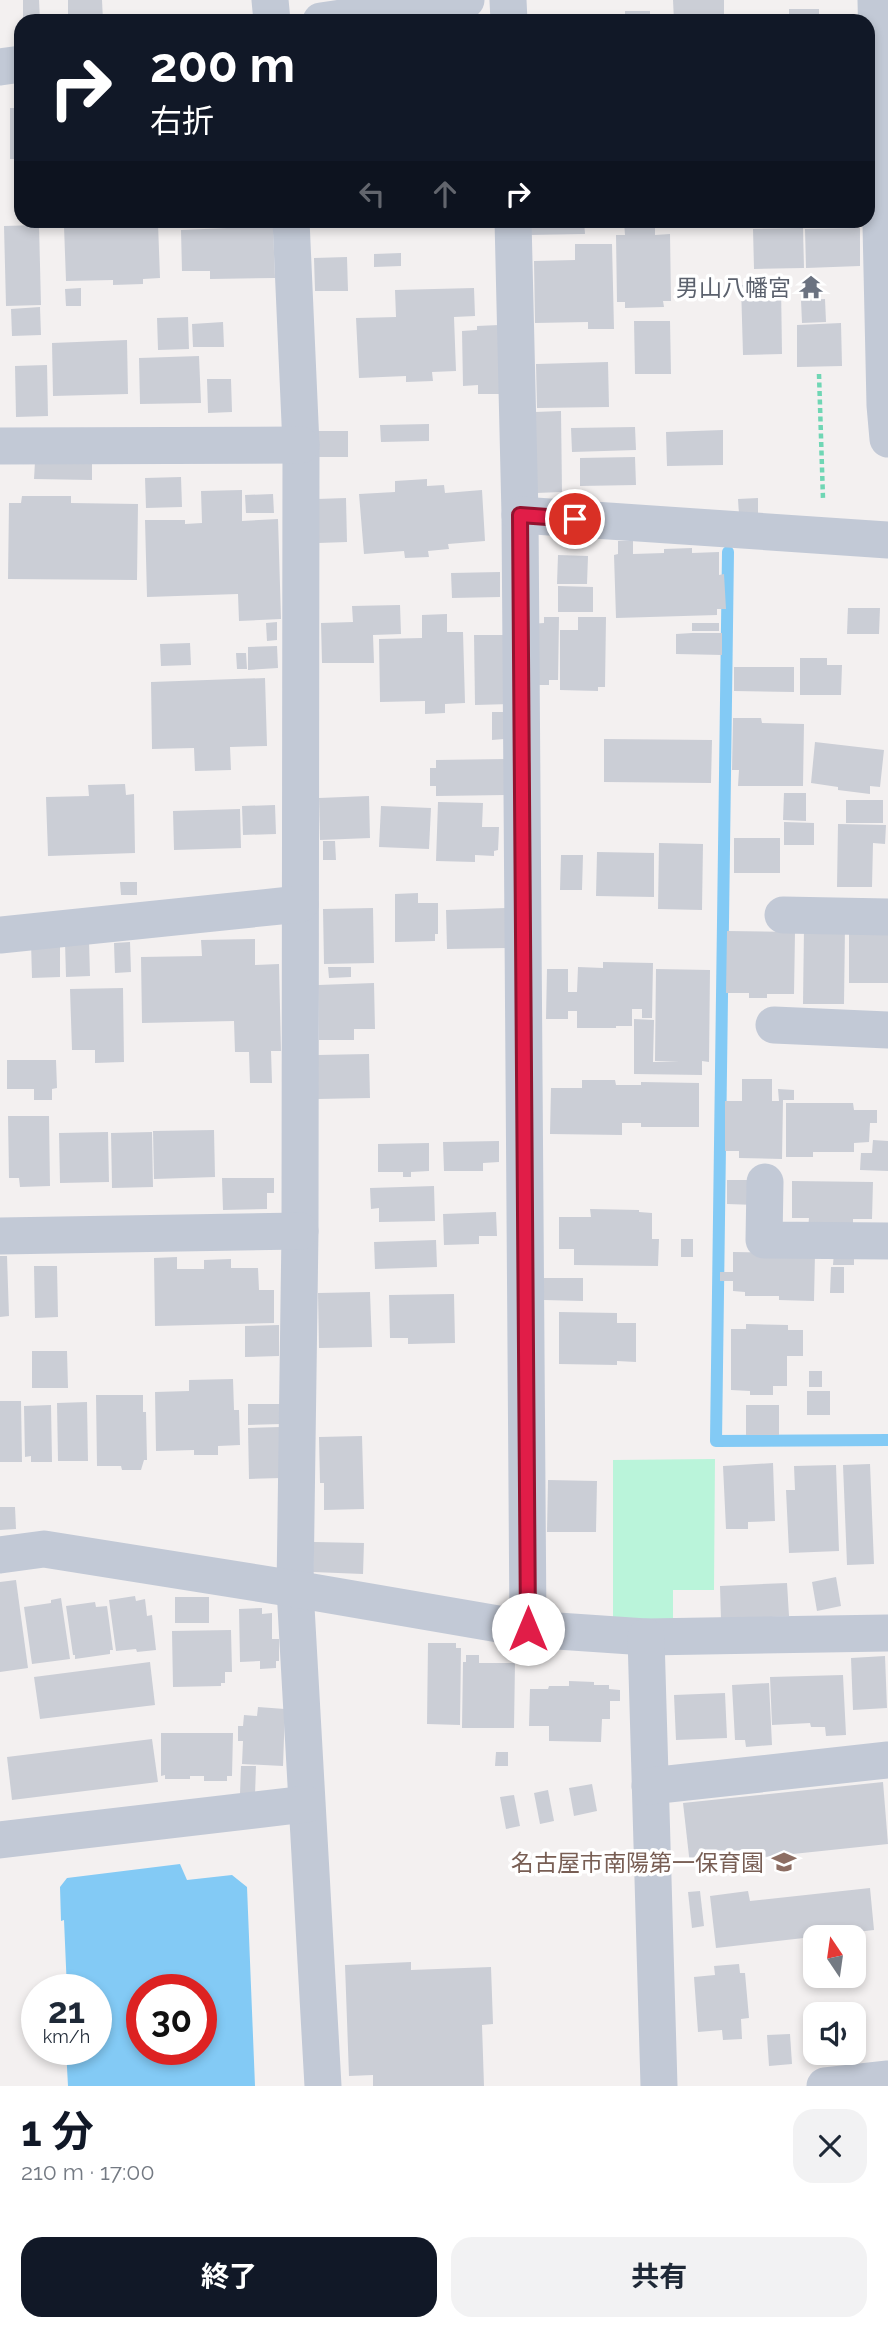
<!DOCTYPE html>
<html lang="ja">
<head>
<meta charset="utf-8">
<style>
	:root { --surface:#fff; --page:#f2f2f3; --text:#1f2937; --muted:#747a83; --accent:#111827 }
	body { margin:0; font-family:Raleway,"Noto Sans JP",sans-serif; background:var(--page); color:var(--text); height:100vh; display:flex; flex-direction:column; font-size:26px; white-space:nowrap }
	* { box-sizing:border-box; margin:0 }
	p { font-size:23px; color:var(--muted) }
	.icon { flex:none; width:38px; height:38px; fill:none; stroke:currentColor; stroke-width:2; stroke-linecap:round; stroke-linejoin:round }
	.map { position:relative; height:2086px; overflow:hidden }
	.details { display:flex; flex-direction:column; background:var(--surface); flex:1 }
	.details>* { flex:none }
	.guide { position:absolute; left:14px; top:14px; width:861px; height:214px; border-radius:21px; box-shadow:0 4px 10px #0003; background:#111827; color:#fff; overflow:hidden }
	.needle { width:46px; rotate:347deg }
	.controls { position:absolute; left:803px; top:1925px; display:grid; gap:14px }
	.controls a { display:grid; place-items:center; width:63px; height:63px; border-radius:14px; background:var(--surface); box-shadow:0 4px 10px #0003; font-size:35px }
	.speed { position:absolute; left:21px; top:1974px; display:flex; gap:14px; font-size:35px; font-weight:700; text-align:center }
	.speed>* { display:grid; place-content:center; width:91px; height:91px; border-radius:50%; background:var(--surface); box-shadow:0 4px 10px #0003; line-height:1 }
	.speed small { font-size:18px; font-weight:400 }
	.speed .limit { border:10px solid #d22; background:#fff; color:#111 }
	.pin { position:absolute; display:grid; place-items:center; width:60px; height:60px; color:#fff; margin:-30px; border:4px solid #fff; border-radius:50%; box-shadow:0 2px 7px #0007 }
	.me { position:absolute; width:77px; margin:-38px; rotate:0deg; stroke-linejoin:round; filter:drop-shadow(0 0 5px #0008) }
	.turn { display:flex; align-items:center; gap:24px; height:147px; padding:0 21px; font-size:32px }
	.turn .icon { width:91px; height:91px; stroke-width:2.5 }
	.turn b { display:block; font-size:49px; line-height:60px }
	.lanes { display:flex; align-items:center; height:66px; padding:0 21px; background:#0003; justify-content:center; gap:35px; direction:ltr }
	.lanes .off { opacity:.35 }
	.round { display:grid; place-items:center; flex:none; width:74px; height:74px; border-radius:21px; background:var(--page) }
	.overview { display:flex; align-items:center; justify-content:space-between; height:119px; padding:0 21px }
	h1 { font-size:42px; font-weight:700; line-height:52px; color:var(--accent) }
	.primary-button { display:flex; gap:14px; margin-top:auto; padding:14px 21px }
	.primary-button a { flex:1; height:80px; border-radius:21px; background:var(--accent); color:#fff; font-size:28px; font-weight:700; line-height:80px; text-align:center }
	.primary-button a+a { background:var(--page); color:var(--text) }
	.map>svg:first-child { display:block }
</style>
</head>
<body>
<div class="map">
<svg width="888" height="2086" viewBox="0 0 888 2086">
	<rect width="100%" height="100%" fill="#f3f0f0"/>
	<polygon fill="#baf4da" points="715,1459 714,1590 673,1590 673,1624 613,1625 613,1460"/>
	<path fill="#83caf5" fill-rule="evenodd" d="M180 1864 187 1880 232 1875 247 1887 255 2086H68L66 2049H96V1990H67L64 1920 61 1921 60 1887 67 1878ZM142 1990H201V2049H142Z"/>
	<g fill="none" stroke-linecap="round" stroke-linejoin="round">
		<polyline stroke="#83caf5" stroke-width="12" points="728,552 716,1441 888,1440"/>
	</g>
	<g fill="#cbced6">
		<polygon points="23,0 39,0 40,21 23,21"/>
		<polygon points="68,0 102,0 103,21 68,21"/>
		<polygon points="673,0 724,0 724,21 674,21"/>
		<rect x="789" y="9" width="30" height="12"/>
		<polygon points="625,11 650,11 650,14 663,14 663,21 608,21 608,16 625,16"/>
		<rect x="10" y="108" width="11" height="51"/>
		<polygon points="99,220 150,220 150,224 158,223 160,278 143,279 143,284 113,285 113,280 66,281 64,226 100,225"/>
		<polygon points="529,220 584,220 585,234 529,235"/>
		<polygon points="641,221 641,224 655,223 655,235 670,234 671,301 663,301 664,307 625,308 625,302 617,302 616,235 625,235 624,222"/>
		<polygon points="39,225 41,305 6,306 4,226"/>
		<polygon points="273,226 275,278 210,279 210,271 182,271 181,230"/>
		<polygon points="803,228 804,268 754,269 753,229"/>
		<polygon points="860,228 860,266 806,268 805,229"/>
		<polygon points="575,244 612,244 614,329 588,329 588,322 535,323 534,261 575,260"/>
		<polygon points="401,253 401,266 374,267 374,254"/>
		<polygon points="347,257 348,291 315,291 314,258"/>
		<rect x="805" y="281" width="12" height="13"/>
		<polygon points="781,284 782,354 743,355 741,285"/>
		<polygon points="81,288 81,306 66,306 65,289"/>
		<polygon points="474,288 475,316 454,317 456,371 432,372 433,381 406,382 406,376 359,378 356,318 396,317 395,290"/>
		<polygon points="825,299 826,322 802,323 801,300"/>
		<polygon points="40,307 41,335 12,336 11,309"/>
		<polygon points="188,317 189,349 158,350 157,318"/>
		<polygon points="634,321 670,321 671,374 635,374"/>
		<polygon points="223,322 224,347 193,347 192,324"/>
		<polygon points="841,323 842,366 797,367 797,325"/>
		<polygon points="499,325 501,394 478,394 478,385 463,386 462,331 477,330 477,326"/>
		<polygon points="127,340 128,394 53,396 52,343"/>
		<polygon points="199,356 201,403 140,404 139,358"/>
		<polygon points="608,362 609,407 537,408 536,364"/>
		<polygon points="47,365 48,416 16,417 15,366"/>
		<polygon points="207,379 231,379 232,412 208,413"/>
		<polygon points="561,411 562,492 536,493 535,412"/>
		<polygon points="429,424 429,441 381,442 380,425"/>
		<polygon points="635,427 636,450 572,452 571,428"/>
		<polygon points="723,430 723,465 667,466 666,432"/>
		<polygon points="317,431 348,431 348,457 318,457"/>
		<polygon points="635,457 636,485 580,486 580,458"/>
		<polygon points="35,462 92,463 92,480 34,479"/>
		<polygon points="181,477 182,507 146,508 145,478"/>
		<polygon points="427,479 427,486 444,485 445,493 482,490 485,541 448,544 449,549 428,551 429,557 405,558 404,551 364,554 359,494 395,492 395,481"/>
		<polygon points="242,490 242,521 278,519 281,619 239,621 238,594 147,597 145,520 185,520 185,524 202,523 201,491"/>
		<polygon points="273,494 274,513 246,513 245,495"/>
		<polygon points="22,496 71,496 71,503 138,504 137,580 8,579 9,503 21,503"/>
		<polygon points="346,498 347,542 318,543 317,499"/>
		<polygon points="758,498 758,514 739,514 738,499"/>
		<polygon points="618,541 633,541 633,554 664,553 664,549 692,548 692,553 719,552 719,575 724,574 726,609 717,609 717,615 616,618 614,555 618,554"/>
		<polygon points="558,555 588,556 587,584 557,584"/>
		<polygon points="500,572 500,597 452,598 451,573"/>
		<polygon points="558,586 593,587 593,612 558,612"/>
		<polygon points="400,605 401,634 373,635 374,663 322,663 321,623 353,622 352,606"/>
		<polygon points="848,608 880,608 879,634 847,634"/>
		<polygon points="447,614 447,632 463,632 465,703 445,704 445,713 425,714 425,701 380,702 379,639 422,638 422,615"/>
		<polygon points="544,617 559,617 558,680 549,680 549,685 528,685 529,624 544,623"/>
		<polygon points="578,617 606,617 605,687 598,687 598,691 560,690 560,630 578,630"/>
		<polygon points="277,622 277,640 267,641 266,623"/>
		<rect x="692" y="623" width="27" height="8"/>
		<polygon points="692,633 722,633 722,655 676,654 676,634"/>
		<polygon points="474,635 508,635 510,704 475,705"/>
		<polygon points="190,643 191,665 161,666 160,644"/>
		<polygon points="277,646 278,668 248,670 248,647"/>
		<polygon points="236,653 246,653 247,669 237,669"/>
		<polygon points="800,658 827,658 827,665 842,665 841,695 800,695"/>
		<polygon points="734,667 794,667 794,692 734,691"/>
		<polygon points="265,678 267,746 230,747 231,770 195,771 194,748 152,749 151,682"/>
		<polygon points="492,712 504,712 504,739 492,740"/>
		<polygon points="733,718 761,718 762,723 804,724 803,786 738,786 739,770 732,770"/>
		<polygon points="604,739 712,740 711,783 604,782"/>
		<polygon points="815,742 884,750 880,787 870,786 870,794 838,790 838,787 811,783"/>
		<polygon points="506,759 506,795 436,796 436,786 430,786 430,768 436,768 436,760"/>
		<polygon points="125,784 126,795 134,794 135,853 48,856 46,797 89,796 88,785"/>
		<polygon points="784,793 806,793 806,821 783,820"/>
		<polygon points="369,796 370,838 320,840 319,798"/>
		<rect x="846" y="800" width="37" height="23"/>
		<polygon points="438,802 483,803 482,827 499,827 498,850 494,851 494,856 475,855 475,862 436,861"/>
		<polygon points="275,805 276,834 243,835 242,806"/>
		<polygon points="381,806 431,808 429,849 379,847"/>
		<polygon points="240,809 241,848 174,850 173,811"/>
		<polygon points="784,822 814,823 814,845 784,845"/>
		<polygon points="838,824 886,825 885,844 873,843 872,887 837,887"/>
		<rect x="734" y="838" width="46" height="35"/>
		<polygon points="323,841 335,841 336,860 323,860"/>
		<polygon points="659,843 703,844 702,910 658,909"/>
		<polygon points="597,852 654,853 654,897 596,896"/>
		<polygon points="561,855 583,855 582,890 560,890"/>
		<polygon points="120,882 137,882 137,895 121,895"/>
		<polygon points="418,893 418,903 438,903 438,934 435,934 435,941 395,942 395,894"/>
		<polygon points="373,908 374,963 324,964 323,909"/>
		<polygon points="506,908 507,948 447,949 446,910"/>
		<polygon points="804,927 845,927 844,1004 803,1004"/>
		<rect x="849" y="928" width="39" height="55"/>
		<polygon points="727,931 795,932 794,994 767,994 767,998 749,998 749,993 726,993"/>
		<polygon points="255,939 255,965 279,964 281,1051 271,1051 272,1083 250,1083 249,1052 235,1052 234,1021 142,1023 141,957 202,956 201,940"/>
		<polygon points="89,941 90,976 66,977 65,942"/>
		<polygon points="31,942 60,942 60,977 32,978"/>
		<polygon points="130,942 131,972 115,973 114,943"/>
		<polygon points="603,962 653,963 652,1018 642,1018 642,1009 632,1009 632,1026 616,1026 616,1028 577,1028 577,1011 568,1011 568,1019 546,1019 547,969 568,969 568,992 577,992 578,967 603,968"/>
		<polygon points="328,967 351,967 351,977 329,978"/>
		<polygon points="656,969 710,970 709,1062 702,1061 702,1075 634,1074 634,1019 654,1020 653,1062 679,1062 655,1061"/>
		<polygon points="374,983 375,1029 354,1029 354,1040 319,1040 318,985"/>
		<polygon points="123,988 124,1062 95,1063 95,1050 72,1050 70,989"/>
		<polygon points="369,1054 370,1098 318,1099 317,1055"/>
		<polygon points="7,1060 56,1060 57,1088 52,1089 52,1100 34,1100 34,1089 7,1089"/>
		<polygon points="742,1079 772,1079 772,1101 779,1101 778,1089 794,1090 794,1100 783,1100 782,1159 739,1158 739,1151 725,1151 725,1101 742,1101"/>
		<polygon points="582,1080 615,1080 616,1085 641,1085 641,1082 699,1083 699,1127 641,1127 641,1123 622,1123 622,1135 550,1134 551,1088 582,1088"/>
		<polygon points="786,1103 853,1103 854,1110 877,1110 877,1123 870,1123 869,1142 854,1143 854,1152 813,1152 813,1157 786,1157"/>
		<polygon points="8,1116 49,1116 50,1186 20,1187 19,1178 9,1178"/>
		<polygon points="214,1130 215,1177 154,1179 153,1131"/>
		<polygon points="108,1132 109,1182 60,1183 59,1133"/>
		<polygon points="152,1132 153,1187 112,1188 111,1133"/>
		<polygon points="873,1140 888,1141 888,1171 860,1170 861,1153 872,1153"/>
		<polygon points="499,1141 499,1162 483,1163 483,1171 444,1171 443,1142"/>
		<polygon points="429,1143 429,1171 411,1172 411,1177 403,1177 403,1172 378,1172 378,1144"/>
		<polygon points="222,1178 274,1178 274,1193 267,1193 267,1209 223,1210"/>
		<polygon points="727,1180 756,1180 756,1205 727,1204"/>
		<polygon points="792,1181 873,1182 872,1219 853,1219 853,1230 808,1229 809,1218 792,1218"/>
		<polygon points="434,1186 435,1221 379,1222 379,1208 371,1209 370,1188"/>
		<polygon points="590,1209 639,1210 639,1212 652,1213 652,1239 659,1239 658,1266 574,1265 574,1249 559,1249 559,1217 591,1217"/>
		<polygon points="496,1212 497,1236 479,1236 479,1244 444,1245 443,1214"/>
		<rect x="681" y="1239" width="12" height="18"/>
		<polygon points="436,1240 437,1267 375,1269 374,1242"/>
		<polygon points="733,1252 815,1253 814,1301 779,1300 779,1296 745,1296 745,1292 733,1291 733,1281 720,1281 720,1272 733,1272"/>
		<polygon points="834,1252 854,1252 854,1265 833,1265"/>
		<polygon points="0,1256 7,1256 9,1316 0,1317"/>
		<polygon points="177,1257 177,1269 204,1269 204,1260 231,1259 231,1268 258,1268 259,1290 274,1290 274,1323 155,1326 154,1258"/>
		<polygon points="34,1266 57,1266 58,1317 35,1318"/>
		<polygon points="831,1267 844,1267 844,1293 830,1293"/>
		<polygon points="544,1278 583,1278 583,1301 544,1300"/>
		<polygon points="370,1292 372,1347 319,1348 318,1293"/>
		<polygon points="454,1294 455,1343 408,1344 408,1338 390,1338 389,1295"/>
		<polygon points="559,1312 617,1313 617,1323 636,1323 636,1362 617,1361 617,1365 559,1364"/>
		<polygon points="746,1324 788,1325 788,1330 803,1330 803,1356 787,1356 787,1386 773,1386 773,1395 750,1395 750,1391 731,1390 731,1329 746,1329"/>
		<polygon points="279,1325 279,1356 245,1357 245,1326"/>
		<polygon points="32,1351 67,1351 68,1388 32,1388"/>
		<rect x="809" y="1371" width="13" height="16"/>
		<polygon points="233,1379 234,1410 239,1410 240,1445 218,1446 218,1455 194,1455 194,1450 156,1451 155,1392 189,1391 189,1380"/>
		<rect x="807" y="1391" width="23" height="24"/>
		<polygon points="96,1395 143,1395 143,1412 146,1412 147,1460 144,1460 141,1470 122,1470 121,1466 97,1466"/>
		<polygon points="0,1401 21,1401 22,1462 0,1462"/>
		<polygon points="87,1402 88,1461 58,1461 57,1403"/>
		<polygon points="248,1404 282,1404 282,1424 248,1425"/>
		<polygon points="51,1405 52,1462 31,1462 31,1456 25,1457 24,1406"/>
		<rect x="746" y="1405" width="33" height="30"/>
		<polygon points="280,1427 281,1478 249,1479 248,1428"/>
		<polygon points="362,1436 364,1509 324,1510 324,1483 320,1483 319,1437"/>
		<polygon points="773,1463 775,1521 748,1522 748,1529 726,1529 723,1466"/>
		<polygon points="870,1464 874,1564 847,1565 843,1465"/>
		<polygon points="836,1465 839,1551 789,1553 786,1490 795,1490 794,1466"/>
		<polygon points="548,1480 597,1481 596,1532 547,1532"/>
		<polygon points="0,1507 15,1507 16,1529 0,1530"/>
		<polygon points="314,1542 364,1543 363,1574 313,1572"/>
		<polygon points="836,1577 841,1606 817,1611 812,1582"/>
		<polygon points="16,1580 28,1668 0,1672 0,1582"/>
		<polygon points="787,1583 789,1616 721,1620 720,1586"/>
		<polygon points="135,1596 136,1601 145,1599 147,1616 152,1615 156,1650 137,1652 136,1649 116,1651 109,1600"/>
		<rect x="175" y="1597" width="34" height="26"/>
		<polygon points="61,1598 70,1659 32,1664 24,1607 51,1603 51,1600"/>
		<polygon points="95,1602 96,1607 107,1606 113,1650 110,1650 110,1654 75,1659 75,1655 73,1655 66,1606"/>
		<polygon points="262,1608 262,1614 272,1613 272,1639 279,1639 279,1661 276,1661 276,1668 260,1669 260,1661 240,1662 239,1609"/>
		<polygon points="231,1630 232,1672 225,1672 225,1683 221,1683 221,1686 173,1687 172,1631"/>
		<polygon points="428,1643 456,1643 456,1648 461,1648 460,1725 427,1724"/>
		<polygon points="466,1655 479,1655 479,1663 515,1663 514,1728 462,1728 463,1662 466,1662"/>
		<polygon points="885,1656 887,1708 853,1710 851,1658"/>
		<polygon points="150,1662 155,1705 40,1719 34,1677"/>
		<polygon points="843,1675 846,1735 826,1736 825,1727 811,1727 810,1723 772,1725 770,1677"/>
		<polygon points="569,1681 594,1682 594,1685 609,1685 609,1689 620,1690 620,1701 610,1701 610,1719 602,1719 601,1742 549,1741 549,1726 529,1726 530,1689 548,1689 549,1686 569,1686"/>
		<polygon points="769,1683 772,1745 746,1747 745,1740 735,1740 732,1685"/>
		<polygon points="725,1693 727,1738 676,1740 674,1695"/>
		<polygon points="258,1707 285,1709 283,1766 242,1764 243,1741 238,1741 238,1726 243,1726 244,1715 257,1716"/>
		<polygon points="161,1733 233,1733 232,1776 227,1776 227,1781 204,1781 204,1776 190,1776 190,1779 165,1779 165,1775 161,1776"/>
		<polygon points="152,1739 158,1782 12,1800 7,1757"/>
		<polygon points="496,1752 508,1752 508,1766 495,1766"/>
		<polygon points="241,1766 256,1766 255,1795 240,1794"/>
		<polygon points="883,1782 888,1844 690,1865 683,1803"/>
		<polygon points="592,1784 597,1811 574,1816 569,1788"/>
		<polygon points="548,1790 554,1821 540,1824 534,1793"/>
		<polygon points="514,1795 520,1826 506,1829 500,1797"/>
		<polygon points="870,1888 874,1930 716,1948 710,1896 748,1891 750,1901"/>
		<polygon points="700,1891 704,1926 692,1928 688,1892"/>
		<polygon points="411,1962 411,1970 491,1967 493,2024 482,2025 484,2086 373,2086 373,2075 349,2076 345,1965"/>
		<polygon points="739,1964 740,1973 745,1973 749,2018 741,2019 742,2039 723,2040 722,2030 698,2032 694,1977 715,1975 714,1966"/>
		<polygon points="790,2034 792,2064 769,2066 767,2035"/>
	</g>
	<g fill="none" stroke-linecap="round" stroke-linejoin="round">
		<polyline stroke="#6fd6b4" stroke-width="4.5" stroke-dasharray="5 3.5" stroke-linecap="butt" points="819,374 823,499"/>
		<g stroke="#c2c9d6" stroke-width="37">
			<polyline points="270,0 272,21"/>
			<polyline points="508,0 509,21"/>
			<polyline points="876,0 885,405 888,439"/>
			<polyline points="321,21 466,0"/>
			<polyline points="0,67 21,64"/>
			<polyline points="291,220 301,445 300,1231 295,1589 323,2086"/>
			<polyline points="513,220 520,515 528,1629"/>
			<polyline points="0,446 301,445"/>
			<polyline points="520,515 888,540"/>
			<polyline points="783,915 888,917"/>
			<polyline points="0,935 300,904"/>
			<polyline points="774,1025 888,1030"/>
			<polyline points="765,1182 764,1240 888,1241"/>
			<polyline points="0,1236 300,1231"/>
			<polyline points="0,1555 44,1549 295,1589 528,1629 646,1637 888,1633"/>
			<polyline points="646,1637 659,2086"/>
			<polyline points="650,1786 888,1760"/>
			<polyline points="0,1840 306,1804"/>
			<polyline points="825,2086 888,2079"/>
		</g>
	</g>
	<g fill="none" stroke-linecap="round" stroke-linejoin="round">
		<g stroke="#92132f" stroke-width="18">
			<polyline id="route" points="528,1629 520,515 575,519"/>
		</g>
		<use href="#route" stroke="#e11d48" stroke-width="12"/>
	</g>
	<defs>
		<g id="temple-bare" transform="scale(1.89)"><path d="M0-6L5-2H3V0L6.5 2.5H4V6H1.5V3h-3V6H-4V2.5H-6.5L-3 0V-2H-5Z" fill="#6b7280" stroke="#fff" stroke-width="2.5" paint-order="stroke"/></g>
		<g id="school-bare" transform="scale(1.89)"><path d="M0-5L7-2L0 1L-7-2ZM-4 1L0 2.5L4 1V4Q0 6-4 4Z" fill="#8d6e63" stroke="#fff" stroke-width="2.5" paint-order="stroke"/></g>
	</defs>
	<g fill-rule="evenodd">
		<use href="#temple-bare" x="811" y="287"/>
		<use href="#school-bare" x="784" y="1862"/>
	</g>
	<g text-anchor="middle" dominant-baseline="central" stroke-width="7" stroke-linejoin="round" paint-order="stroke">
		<g font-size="23" fill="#5b616d" stroke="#fff" text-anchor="end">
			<text x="791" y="287">男山八幡宮</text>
		</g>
		<g font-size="23" fill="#785e54" stroke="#fff" text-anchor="end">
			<text x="764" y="1862">名古屋市南陽第一保育園</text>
		</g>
	</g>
</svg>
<div class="controls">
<a><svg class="needle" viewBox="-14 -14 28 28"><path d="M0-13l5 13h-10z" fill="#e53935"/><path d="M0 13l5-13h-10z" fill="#747a83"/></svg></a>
<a><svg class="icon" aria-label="sound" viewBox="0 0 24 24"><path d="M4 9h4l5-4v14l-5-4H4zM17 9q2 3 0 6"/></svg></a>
</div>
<div class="speed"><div>21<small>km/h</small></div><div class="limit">30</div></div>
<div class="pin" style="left:575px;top:519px;background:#d93025"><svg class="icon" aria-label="arrive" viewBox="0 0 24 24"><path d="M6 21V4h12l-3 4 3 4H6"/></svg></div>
<svg class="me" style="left:528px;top:1629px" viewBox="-20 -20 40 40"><circle r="19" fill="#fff"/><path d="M0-13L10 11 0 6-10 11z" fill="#e11d48"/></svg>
<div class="guide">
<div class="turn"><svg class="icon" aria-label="right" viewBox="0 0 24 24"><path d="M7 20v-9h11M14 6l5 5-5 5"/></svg><div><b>200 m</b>右折</div></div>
<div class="lanes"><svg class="icon off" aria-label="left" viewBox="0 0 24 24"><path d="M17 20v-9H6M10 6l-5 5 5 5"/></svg><svg class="icon off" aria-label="ahead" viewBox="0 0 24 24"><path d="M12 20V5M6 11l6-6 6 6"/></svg><svg class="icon" aria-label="right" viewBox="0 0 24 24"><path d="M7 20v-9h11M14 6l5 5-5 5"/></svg></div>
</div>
</div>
<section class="details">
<div class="overview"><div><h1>1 分</h1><p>210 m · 17:00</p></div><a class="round"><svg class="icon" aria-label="close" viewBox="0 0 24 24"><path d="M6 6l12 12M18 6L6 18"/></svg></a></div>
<div class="primary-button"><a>終了</a><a>共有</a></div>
</section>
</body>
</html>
